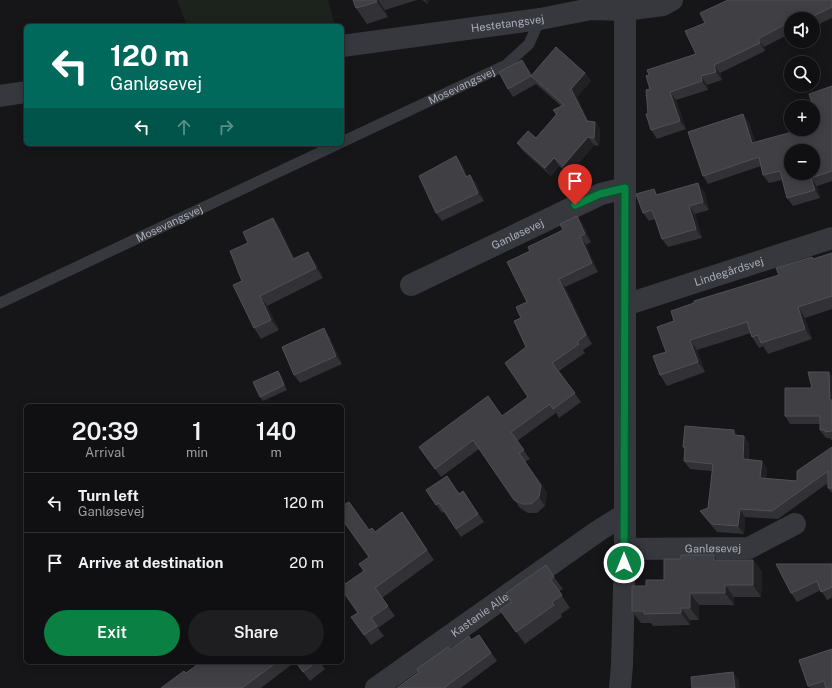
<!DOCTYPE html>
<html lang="en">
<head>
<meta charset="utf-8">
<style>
	:root { --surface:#101012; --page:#1e1e20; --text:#f1f3f6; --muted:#9c9d9f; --line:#303032; --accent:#0b8043 }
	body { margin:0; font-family:"Public Sans",sans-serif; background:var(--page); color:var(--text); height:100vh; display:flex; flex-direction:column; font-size:15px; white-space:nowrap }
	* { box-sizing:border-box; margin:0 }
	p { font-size:13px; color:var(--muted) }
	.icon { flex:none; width:22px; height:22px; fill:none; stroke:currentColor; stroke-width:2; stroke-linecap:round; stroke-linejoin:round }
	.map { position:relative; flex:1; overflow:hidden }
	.drawer { position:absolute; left:24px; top:404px; width:320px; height:260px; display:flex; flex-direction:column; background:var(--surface); border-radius:6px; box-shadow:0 2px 10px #0003,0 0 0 1px var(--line) }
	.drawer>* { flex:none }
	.guide { position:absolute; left:24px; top:24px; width:320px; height:122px; border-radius:6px; box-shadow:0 2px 10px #0003,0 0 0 1px var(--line); background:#00695c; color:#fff; overflow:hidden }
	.controls { position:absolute; left:784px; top:12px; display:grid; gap:8px }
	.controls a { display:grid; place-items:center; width:36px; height:36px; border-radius:50%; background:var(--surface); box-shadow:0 2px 10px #0003,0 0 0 1px var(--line); font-size:20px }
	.pin { position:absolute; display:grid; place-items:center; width:34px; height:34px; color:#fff; margin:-41px -17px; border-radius:50% 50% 50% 0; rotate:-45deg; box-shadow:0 0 4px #0007 }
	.pin .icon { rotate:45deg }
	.me { position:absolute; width:44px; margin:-22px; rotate:0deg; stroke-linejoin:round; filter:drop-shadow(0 0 3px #0008) }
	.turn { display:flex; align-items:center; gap:14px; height:84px; padding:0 20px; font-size:18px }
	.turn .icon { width:52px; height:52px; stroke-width:2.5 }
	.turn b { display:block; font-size:28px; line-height:34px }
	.lanes { display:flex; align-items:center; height:38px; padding:0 20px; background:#0003; justify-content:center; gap:20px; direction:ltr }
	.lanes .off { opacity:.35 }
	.eta { display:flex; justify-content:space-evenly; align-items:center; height:68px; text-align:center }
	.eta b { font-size:24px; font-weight:600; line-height:28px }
	.action { display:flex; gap:8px; margin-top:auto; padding:8px 20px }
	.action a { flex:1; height:46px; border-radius:24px; background:var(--accent); color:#fff; font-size:16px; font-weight:600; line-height:46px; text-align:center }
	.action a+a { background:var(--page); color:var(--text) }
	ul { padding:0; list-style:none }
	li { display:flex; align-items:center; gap:12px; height:60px; padding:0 20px; border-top:1px solid var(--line) }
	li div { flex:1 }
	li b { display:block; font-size:15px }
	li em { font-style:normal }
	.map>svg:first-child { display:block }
</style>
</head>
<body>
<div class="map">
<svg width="832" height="688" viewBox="0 0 832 688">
	<rect width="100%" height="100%" fill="#161618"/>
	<polygon fill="#1c231d" points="177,0 328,0 335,26 187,26"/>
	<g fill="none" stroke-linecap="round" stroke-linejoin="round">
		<g stroke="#37383d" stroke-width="11">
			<path id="s1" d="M342 142 506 65 529 44 540 19"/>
			<path id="s2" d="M0 303 338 144"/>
		</g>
		<g stroke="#37383d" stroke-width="22">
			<path id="s3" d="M342 46 540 19 591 9 625 10 663 5 672 0"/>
			<polyline points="0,96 26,92"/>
			<path id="s4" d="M411 285 601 194 625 188"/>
			<path id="s5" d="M625 305 832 238"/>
			<path id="s6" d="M625 549 749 548 795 524"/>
			<path id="s7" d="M376 688 598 531 624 515"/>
		</g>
		<polyline stroke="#37383d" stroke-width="22" points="620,688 622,665 625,549 625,10 623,0"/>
	</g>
	<g fill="#323236">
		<polygon points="353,0 417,0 385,10 388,17 367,24 356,8"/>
		<polygon points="422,0 429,0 428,4"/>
		<polygon points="832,0 832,18 813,27 813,19 791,19 791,33 764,47 765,51 720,73 722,80 707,85 708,90 676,100 686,129 657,139 651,130 648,113 650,89 696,54"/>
		<polygon points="528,68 532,75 585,73 591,81 577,97 588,121 595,122 600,130 599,146 594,145 569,174 559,166 551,176 523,151 517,143 536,138 556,115 553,110 561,106 536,84 513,97 508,89"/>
		<polygon points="832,86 832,181 817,186 820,198 793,206 787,198 782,180 769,183 763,175 761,166 708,184 703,176 749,122 755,142 819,125"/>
		<polygon points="462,164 467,176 470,175 476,183 484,201 442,221 436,213"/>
		<polygon points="654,189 657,194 704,191 709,210 695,214 702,238 668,247 662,239 655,219 649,221 643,213"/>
		<polygon points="583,224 591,242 586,245 598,272 565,287 592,344 583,350 585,353 559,371 581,402 559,418 556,413 517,441 530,459 525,462 547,493 545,506 537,513 528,513 520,508 479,449 441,477 419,447 502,416 528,397 526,347 521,318 527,302 530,251"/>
		<polygon points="280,228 294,258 315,262 323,278 267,306 279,330 261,339 254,328 242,281 248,243"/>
		<polygon points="832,253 832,309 805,318 812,339 768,354 763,346 759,348 752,337 751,333 697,350 705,372 667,386 660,375 674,321 779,275 812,257 814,259"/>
		<polygon points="329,336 342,364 300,383 294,375"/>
		<polygon points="278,371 281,375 287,390 263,401 260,397"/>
		<polygon points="832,376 832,440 831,440 830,438 826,438 820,430 820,424 790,424 785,416"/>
		<polygon points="737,435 744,436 749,444 749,460 762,461 767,469 766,478 797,481 832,447 832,493 828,488 828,483 778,519 745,517 744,534 717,532 706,519 700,511 708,508 712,471 690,469 684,461 685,451 683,447"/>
		<polygon points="426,490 459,494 463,491 484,522 461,537 444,512 442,513"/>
		<polygon points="402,512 434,560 382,598 395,616 378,628 384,636 371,645 351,617 358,613 364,571 369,557 375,532"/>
		<polygon points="717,560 753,560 762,572 761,597 734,597 734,605 699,605 699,620 690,620 690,625 653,626 651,623 641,623 632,611 646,586 664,580"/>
		<polygon points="832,564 832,598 827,600 821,590 797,602 791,593"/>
		<polygon points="554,577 563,589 559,591 570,608 561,614 562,617 525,644 500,610"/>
		<polygon points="479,635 497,661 461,688 397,688 450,650 471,640"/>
		<polygon points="832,649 832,688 810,688 808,686"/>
		<polygon points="201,662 320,662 325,669 310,681 295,662 261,688 161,688 186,673"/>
	</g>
	<g fill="#212124">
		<polygon points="376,0 378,0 385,10 388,17 377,2"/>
		<polygon points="425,0 429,0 428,4"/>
		<polygon points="758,39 764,47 765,51 760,43"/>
		<polygon points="522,60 528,68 533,79 531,76"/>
		<polygon points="714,65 720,73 722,80 716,72"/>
		<polygon points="585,73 591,81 577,97 592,129 587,121 571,89"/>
		<polygon points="701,76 707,85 708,90 702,81"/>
		<polygon points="670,92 676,100 686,129 680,121"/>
		<polygon points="743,114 749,122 757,151 752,143"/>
		<polygon points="595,122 600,130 599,146 594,138"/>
		<polygon points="588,137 594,145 569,174 563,166"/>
		<polygon points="456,156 462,164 472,185 466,177"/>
		<polygon points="554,158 559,166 551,176 545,168"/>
		<polygon points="470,175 476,183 484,201 478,193"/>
		<polygon points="811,178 817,186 820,198 815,190"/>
		<polygon points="698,183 704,191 709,210 703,202"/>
		<polygon points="689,206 695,214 702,238 696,229"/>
		<polygon points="577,216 583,224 591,242 585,234"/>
		<polygon points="273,218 280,228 300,269 293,259"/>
		<polygon points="580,236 586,245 598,272 592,263"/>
		<polygon points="308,252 315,262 323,278 316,268"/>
		<polygon points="559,279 565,287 592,344 586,335"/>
		<polygon points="260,296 267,306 279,330 271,320"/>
		<polygon points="798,307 805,318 812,339 805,329"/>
		<polygon points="324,328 329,336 342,364 336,356"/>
		<polygon points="690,340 697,350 705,372 698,362"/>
		<polygon points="278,371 281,375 287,390 284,385"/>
		<polygon points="829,372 832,376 832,404 830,400"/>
		<polygon points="734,430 740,438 734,435"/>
		<polygon points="744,436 749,444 748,467 743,459"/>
		<polygon points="519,453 547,493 545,506 539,497"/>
		<polygon points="762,461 767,469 766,486 760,478"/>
		<polygon points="740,509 745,517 744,534 738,526"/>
		<polygon points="714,555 722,567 714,560"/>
		<polygon points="753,560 762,572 761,597 753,585"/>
		<polygon points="725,585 734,597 734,605 725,593"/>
		<polygon points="690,593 699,605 699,620 690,608"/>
		<polygon points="681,608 690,620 690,625 681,613"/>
		<polygon points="733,672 739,680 740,688 735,688"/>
	</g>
	<g fill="#3f3f44" stroke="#4f5156" fill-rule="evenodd">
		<polygon points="353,0 376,0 377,2 356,8"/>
		<polygon points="728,0 832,0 832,7 807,19 805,19 803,15 795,19 791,19 791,21 758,39 760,43 714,65 716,72 701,76 702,81 670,92 680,121 651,130 646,114 648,113 646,90 650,89 646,76 649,75 647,70 696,54 685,31 705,23 700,13"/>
		<polygon points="556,47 585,73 571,89 587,121 595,122 594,138 588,137 563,166 554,158 545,168 517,143 528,131 536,138 557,114 553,110 564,105 531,76 508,89 499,72 522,60 531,76"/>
		<path d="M832 86V171L811 178 815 190 787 198 780 171 763 175 759 157 703 176 688 132 743 114 752 143 803 129H813V126L819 125 809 94ZM791 151H813V173H791Z"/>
		<polygon points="456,156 466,177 470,175 478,193 436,213 419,176"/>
		<polygon points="698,183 703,202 689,206 696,229 662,239 652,210 643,213 636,194 654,189 656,195"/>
		<polygon points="577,216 585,234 580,236 592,263 559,279 586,335 577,342 579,344 552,363 575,393 553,409 550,404 511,432 524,450 519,453 541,485 539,497 531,504 522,504 514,500 473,440 435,469 419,447 488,396 502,416 528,397 505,363 526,347 514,321 521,318 516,307 527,302 507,262 530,251 528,247 563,230 560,224"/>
		<polygon points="273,218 293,259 308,252 316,268 260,296 271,320 254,328 233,285 242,281 230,251 248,243 243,232"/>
		<polygon points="832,253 832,296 798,307 805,329 761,343 758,335 752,337 747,322 690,340 698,362 660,375 653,356 666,352 657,327 674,321 671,311 694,303 694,301 779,275 776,268 812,257 813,259"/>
		<polygon points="324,328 336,356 294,375 282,347"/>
		<polygon points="278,371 284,385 260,397 253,382"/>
		<polygon points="808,372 829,372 830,400 832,400 832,431 825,432 825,430 820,430 820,416 785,416 785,388 812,388"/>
		<polygon points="685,426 734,430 734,435 744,436 743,459 762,461 760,478 797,481 797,471 832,447 832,488 828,488 828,471 772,511 740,509 738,526 712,524 700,511 708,508 713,464 684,461 685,447 683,447"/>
		<polygon points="447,476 459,494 463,491 478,514 456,529 439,503 436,505 426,490"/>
		<polygon points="349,502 369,530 372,528 375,532 402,512 427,550 375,588 388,606 371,618 377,626 364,635 351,617 358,613 342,590 342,586 364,571 359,564 369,557 342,519 342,506"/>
		<polygon points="681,555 714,555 714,560 753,560 753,585 725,585 725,593 690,593 690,608 681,608 681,613 644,614 644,611 632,611 632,586 646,586 646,580 664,580 664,559 681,559"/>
		<polygon points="776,564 832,564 832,587 821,592 817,581 791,593"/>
		<polygon points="546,565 554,577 550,579 562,595 552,602 554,605 516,632 500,610 512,602 506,593"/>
		<polygon points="479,635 491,653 445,687 446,688 397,688 419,672 417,669 448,647 450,650 469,636 471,640"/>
		<polygon points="832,649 832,688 826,688 824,681 808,686 799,660"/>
		<polygon points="201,662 277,662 242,688 161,688 184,671 186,673"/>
		<polygon points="296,662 316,662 303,672"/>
		<polygon points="733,672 735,688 692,688 691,677"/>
	</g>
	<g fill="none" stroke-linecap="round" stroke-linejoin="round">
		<g stroke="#07532c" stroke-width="10">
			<polyline id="route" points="575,205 600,194 625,188 624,563"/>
		</g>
		<use href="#route" stroke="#0b8043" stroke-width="7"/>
	</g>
	<g text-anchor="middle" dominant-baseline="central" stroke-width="4" stroke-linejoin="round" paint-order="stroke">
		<g font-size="11" fill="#a8adb8" stroke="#111113">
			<text stroke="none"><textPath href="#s3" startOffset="167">Hestetangsvej</textPath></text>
			<text stroke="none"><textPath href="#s1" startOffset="132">Mosevangsvej</textPath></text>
			<text stroke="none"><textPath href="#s2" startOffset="187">Mosevangsvej</textPath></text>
			<text stroke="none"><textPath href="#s4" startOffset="118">Ganløsevej</textPath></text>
			<text stroke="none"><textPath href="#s5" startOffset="109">Lindegårdsvej</textPath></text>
			<text stroke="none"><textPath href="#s6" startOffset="88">Ganløsevej</textPath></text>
			<text stroke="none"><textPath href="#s7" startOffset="127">Kastanie Alle</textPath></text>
		</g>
	</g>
</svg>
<div class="controls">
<a><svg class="icon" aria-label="sound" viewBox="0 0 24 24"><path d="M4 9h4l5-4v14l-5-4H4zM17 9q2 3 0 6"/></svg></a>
<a><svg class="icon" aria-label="search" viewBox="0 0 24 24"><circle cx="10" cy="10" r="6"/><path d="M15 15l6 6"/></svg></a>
<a>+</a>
<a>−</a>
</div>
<div class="pin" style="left:575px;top:205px;background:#d93025"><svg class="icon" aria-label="arrive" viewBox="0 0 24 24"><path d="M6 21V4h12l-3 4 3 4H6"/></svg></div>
<svg class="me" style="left:624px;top:563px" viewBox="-20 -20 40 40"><circle r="17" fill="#0b8043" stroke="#fff" stroke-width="3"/><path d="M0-11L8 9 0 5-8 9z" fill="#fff"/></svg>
<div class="guide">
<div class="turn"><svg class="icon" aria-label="left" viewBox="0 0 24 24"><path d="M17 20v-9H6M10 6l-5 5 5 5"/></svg><div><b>120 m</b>Ganløsevej</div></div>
<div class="lanes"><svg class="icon" aria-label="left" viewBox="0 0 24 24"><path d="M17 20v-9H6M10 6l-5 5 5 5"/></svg><svg class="icon off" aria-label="ahead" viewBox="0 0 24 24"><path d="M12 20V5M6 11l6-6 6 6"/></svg><svg class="icon off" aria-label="right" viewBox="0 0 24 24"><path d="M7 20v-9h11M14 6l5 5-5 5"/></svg></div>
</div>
<section class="drawer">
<div class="eta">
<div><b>20:39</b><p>Arrival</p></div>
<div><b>1</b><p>min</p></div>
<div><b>140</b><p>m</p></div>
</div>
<ul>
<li><svg class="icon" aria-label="left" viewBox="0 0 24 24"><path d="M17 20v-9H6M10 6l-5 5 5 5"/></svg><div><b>Turn left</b><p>Ganløsevej</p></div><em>120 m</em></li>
<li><svg class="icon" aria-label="arrive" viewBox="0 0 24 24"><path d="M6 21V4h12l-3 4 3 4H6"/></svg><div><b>Arrive at destination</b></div><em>20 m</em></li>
</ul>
<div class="action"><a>Exit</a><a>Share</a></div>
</section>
</div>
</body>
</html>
